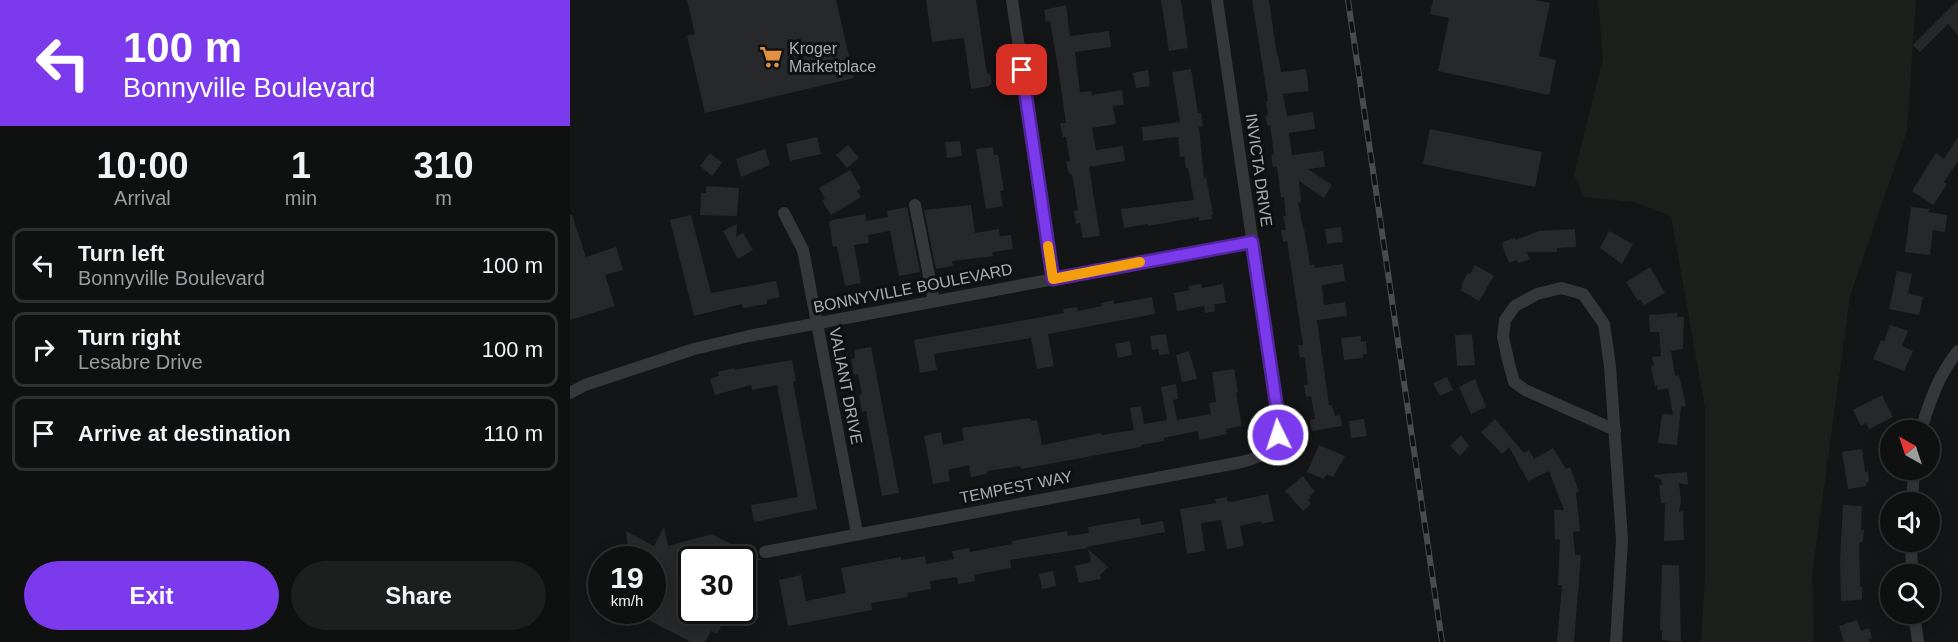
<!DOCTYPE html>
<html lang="en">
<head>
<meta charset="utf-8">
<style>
	:root { --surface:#0f1010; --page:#1d1e1e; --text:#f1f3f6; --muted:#9b9d9f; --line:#2f3030; --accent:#7c3aed }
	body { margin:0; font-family:Arial,sans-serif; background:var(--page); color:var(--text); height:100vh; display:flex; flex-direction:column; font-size:22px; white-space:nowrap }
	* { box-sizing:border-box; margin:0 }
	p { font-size:20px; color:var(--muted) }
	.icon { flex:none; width:33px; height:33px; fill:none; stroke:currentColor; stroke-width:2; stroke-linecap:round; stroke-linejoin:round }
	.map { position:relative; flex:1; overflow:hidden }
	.side { display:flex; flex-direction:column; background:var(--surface); width:570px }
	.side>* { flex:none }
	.top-card { background:#7c3aed; color:#fff; overflow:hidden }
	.needle { width:39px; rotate:321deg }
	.buttons { position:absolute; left:1310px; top:420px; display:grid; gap:12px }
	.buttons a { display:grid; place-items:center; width:60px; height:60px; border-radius:50%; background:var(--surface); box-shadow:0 3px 15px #0003,0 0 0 2px var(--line); font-size:30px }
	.speed { position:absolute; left:18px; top:546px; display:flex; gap:12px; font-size:30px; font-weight:700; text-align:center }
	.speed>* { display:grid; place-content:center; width:78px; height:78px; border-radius:50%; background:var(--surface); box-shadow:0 3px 15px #0003,0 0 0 2px var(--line); line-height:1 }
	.speed small { font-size:15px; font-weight:400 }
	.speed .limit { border:3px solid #111; border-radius:9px; background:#fff; color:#111 }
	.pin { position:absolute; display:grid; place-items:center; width:51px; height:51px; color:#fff; margin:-26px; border-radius:12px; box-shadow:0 3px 9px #0006 }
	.me { position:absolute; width:66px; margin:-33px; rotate:356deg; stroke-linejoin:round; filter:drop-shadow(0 0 4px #0008) }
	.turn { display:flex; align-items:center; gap:21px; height:126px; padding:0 24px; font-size:27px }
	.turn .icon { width:78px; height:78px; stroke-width:2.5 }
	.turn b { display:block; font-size:42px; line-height:51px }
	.eta { display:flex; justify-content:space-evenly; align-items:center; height:102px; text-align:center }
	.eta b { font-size:36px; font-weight:700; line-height:42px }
	.button { display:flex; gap:12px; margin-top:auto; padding:12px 24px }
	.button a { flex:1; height:69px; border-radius:36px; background:var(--accent); color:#fff; font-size:24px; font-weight:700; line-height:69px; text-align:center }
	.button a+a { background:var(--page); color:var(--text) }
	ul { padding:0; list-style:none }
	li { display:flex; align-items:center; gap:18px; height:75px; margin:0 12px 9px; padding:0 12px; border:3px solid var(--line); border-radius:12px }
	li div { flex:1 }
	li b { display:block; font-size:22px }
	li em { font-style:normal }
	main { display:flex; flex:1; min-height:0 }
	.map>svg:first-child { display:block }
</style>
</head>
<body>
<main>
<section class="side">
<div class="top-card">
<div class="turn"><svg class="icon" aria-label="left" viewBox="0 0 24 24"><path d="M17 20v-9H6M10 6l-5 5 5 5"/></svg><div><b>100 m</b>Bonnyville Boulevard</div></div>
</div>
<div class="eta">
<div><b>10:00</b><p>Arrival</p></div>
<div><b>1</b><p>min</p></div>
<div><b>310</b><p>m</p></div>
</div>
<ul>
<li><svg class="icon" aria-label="left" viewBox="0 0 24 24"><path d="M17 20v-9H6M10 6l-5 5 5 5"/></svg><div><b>Turn left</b><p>Bonnyville Boulevard</p></div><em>100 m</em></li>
<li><svg class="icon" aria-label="right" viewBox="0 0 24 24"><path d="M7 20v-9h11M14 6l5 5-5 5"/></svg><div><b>Turn right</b><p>Lesabre Drive</p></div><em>100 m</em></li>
<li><svg class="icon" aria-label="arrive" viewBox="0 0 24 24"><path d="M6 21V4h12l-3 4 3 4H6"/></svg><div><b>Arrive at destination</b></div><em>110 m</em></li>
</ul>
<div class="button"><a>Exit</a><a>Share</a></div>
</section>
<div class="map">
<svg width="1388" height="642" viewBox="0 0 1388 642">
	<rect width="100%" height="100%" fill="#141516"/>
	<polygon fill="#1b201b" points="1028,0 1346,0 1337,131 1280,296 1242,576 1244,642 1131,642 1135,577 1135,408 1101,216 1064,202 1014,197 1004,175 1033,59"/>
	<g fill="#27282a">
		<polygon points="117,0 266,0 284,78 135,113 117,36 125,34"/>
		<polygon points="356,0 406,0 417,74 420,74 422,84 419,85 419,86 401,89 394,38 362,42"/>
		<polygon points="591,0 611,0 618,48 599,51"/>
		<polygon points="682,0 699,0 707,56 708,55 711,72 736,69 739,91 713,94 717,116 743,112 745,129 719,133 722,155 753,151 755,167 738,169 762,185 754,198 729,181 731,202 728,203 733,228 734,228 740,265 744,264 745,268 773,264 775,281 752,285 754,305 775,302 777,316 747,320 759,405 762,405 765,416 770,415 772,426 742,431 740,420 745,419 741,396 736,397 734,385 738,384 735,360 734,357 730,358 728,345 733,345 717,241 713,242 711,230 716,230 713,216 716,216 714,197 711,197 707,166 703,167 701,155 704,154 700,125 697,125 695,116 698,115 696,101 698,101"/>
		<polygon points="863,0 964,0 980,3 969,56 986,60 979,95 868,71 879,18 860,14"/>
		<polygon points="1388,0 1388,35 1378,24 1350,52 1343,45"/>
		<polygon points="496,5 500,36 539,31 541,47 505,52 510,92 521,91 522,95 552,90 554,105 543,106 546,124 522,128 526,150 553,146 555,161 519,167 530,236 513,238 510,223 506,224 504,211 508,210 502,174 499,174 496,162 500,161 496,137 493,137 490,123 496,123 488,68 480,21 476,22 474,10"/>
		<polygon points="621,69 628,113 631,113 633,126 629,127 634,178 636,177 643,214 641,215 642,219 629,221 629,217 578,226 578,224 554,228 551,209 624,200 618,168 616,168 614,156 610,157 608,137 573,141 572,127 610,122 602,72"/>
		<polygon points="578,70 580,86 566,88 563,73"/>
		<polygon points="860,129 972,152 965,187 853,164"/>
		<polygon points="247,137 251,154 220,161 216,144"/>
		<polygon points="1388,137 1388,161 1374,182 1377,184 1363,205 1342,191 1366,153 1374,159"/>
		<polygon points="390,141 392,156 377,158 375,142"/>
		<polygon points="278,145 289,158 277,168 266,155"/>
		<polygon points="423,147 424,155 428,155 434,190 430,191 433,206 416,209 406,149"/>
		<polygon points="195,149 200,165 171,177 166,159"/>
		<polygon points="140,153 152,163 142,176 130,166"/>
		<polygon points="280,170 291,188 287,191 291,197 261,215 252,201 255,198 249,188"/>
		<polygon points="136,186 169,188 167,216 130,215 131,193 136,193"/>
		<polygon points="401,205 405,233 429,229 430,236 441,235 443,249 422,252 423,256 417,257 382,261 383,266 366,269 354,210"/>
		<polygon points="337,207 350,272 329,276 320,231 298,235 299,243 284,245 291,283 275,286 267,246 263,247 259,222 262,220 295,214 296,221 318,217 317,211"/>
		<polygon points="1341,207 1360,209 1358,212 1377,215 1375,232 1363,230 1360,255 1335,252"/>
		<polygon points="0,215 2,215 16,257 46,247 53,270 35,275 45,306 0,320"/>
		<polygon points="121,215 141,293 206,281 210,297 197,300 197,304 173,308 172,304 124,316 100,220"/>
		<polygon points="167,224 166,237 173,233 183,250 168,259 153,231"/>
		<polygon points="771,227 773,242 757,244 755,229"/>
		<polygon points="1005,229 1006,247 987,248 987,252 957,252 960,259 949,263 947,260 939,263 932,245 933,242 945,238 945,240 969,231"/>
		<polygon points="1039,231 1063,244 1052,264 1030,248"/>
		<polygon points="905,265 924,276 909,301 890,290 893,286 891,285 898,273 900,274"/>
		<polygon points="1080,267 1095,293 1074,305 1070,299 1068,301 1056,282"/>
		<polygon points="1327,271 1342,274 1338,293 1353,297 1349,315 1319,309"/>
		<polygon points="631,284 632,288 653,284 656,303 644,304 645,311 635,313 634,306 607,311 604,293 619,290 618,286"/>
		<polygon points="582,297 585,314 478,334 484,366 467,369 461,338 364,354 367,370 350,373 344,340 494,313 493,309 507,307 508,311 532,306 531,303 544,300 544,304"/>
		<polygon points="1107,313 1107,317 1114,317 1113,349 1101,351 1105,376 1109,375 1116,406 1111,407 1107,445 1088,443 1092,414 1103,415 1098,388 1088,390 1087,385 1085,386 1081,366 1084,365 1082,357 1091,356 1089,332 1080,332 1079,315"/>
		<polygon points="1320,325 1338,331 1332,346 1343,351 1334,371 1303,359 1311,340 1314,341"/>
		<polygon points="596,334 599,354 589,355 588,349 582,350 580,336"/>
		<polygon points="902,334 905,365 887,366 885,335"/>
		<polygon points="791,336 791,342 796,341 797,354 793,354 793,358 774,360 771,338"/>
		<polygon points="560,341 562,355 548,358 545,344"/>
		<polygon points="301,347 329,493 312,496 296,411 292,412 289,395 292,394 288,374 284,375 281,359 285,358 284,350"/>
		<polygon points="619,351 627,379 612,382 606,355"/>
		<polygon points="222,360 226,381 223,382 247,509 184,522 181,505 228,497 207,385 182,390 181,385 145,395 140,379 149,376 148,372 164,368 164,370"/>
		<polygon points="664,369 668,392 666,393 672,426 656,429 657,434 629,440 628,431 594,438 594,441 571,445 571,447 451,469 450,466 417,471 417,474 401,477 399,465 378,470 380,481 363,484 354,436 371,432 373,445 394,440 392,428 460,418 461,421 467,420 472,445 531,433 532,435 564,430 560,408 571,406 574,424 597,420 591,387 606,384 608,399 603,400 607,420 641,414 639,403 646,402 642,372"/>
		<polygon points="877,377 883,390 870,396 863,383"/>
		<polygon points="905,379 916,407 901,414 889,387"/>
		<polygon points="1312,395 1323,417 1299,429 1296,423 1291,426 1283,410"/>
		<polygon points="794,419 797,436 781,438 779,421"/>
		<polygon points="925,419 954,453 959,450 964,459 983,448 996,469 1000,467 1006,483 1009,492 1006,493 1010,531 1003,532 1005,555 1011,555 1004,642 987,642 992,585 988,585 990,540 985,539 984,510 994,510 979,471 958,481 939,447 932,454 911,432"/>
		<polygon points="891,435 899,446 890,456 880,446"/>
		<polygon points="749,445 775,456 763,477 757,474 754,479 737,472"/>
		<polygon points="1292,449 1295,472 1298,471 1299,482 1296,483 1296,486 1278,489 1272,452"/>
		<polygon points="1117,472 1118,485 1109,483 1111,501 1109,512 1113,511 1114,540 1094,541 1095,503 1091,503 1089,485 1092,485 1091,479 1084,477 1084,475"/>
		<polygon points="733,476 745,492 739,496 741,498 738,500 741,504 733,511 715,491"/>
		<polygon points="698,494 704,521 692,524 691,521 670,526 674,546 657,549 651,520 631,523 635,551 617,554 610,509 646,503 645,499 657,497 657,501 661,502"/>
		<polygon points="1273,505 1292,506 1291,530 1294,530 1293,541 1289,543 1290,575 1290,587 1292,587 1292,599 1290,600 1271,601 1270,561"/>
		<polygon points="570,518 571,525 593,521 595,532 516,547 538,567 530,575 531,579 509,583 505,566 521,562 518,548 440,560 441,568 404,575 405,581 388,584 387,577 360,581 361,589 337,593 338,597 301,603 302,610 218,626 209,580 231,575 236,601 276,593 271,568 331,557 331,560 355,556 356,564 361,563 384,559 382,551 399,548 400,552 442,544 442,541 497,531 498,536 519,533 518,527"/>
		<polygon points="94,527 98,546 142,534 192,560 122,560 122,610 153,610 146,622 152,624 147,634 141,631 135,642 121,642 59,610 82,610 82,560 59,560 56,531 84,546"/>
		<polygon points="1092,565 1109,565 1111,642 1092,640 1092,630 1090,630 1090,625"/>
		<polygon points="483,571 486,586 472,589 469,574"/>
		<polygon points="1287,620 1291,631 1299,628 1302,638 1299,639 1299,642 1274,642 1269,626"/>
	</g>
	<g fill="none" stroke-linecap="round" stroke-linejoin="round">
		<g stroke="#36373b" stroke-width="12">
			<polyline points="442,0 483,279"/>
			<polyline points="345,205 364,301"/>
			<polyline points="214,213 233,250 287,533"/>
			<polyline points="0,393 15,385 124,349 179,336 683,242"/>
			<polyline points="1045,430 955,390 944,382 939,364 933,337 935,320 945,306 967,294 991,288 1013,294 1034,324 1040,366 1052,540 1046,642"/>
			<path d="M1351 430C1359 403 1369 374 1388 351"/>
			<polyline points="1342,502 1344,470"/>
			<polyline points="1341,542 1342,574"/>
			<path d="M195 552 672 462C695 456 710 449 709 422L647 0"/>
			<polyline points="1344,614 1348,642"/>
		</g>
		<g stroke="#494c4f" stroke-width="6">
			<polyline id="rail" points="778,0 872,642"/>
		</g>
		<use href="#rail" stroke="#0f1011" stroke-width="4" stroke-dasharray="11" stroke-linecap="butt"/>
	</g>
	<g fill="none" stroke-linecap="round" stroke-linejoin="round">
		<g stroke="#51269a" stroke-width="15">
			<polyline id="route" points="452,70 483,279 682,242 709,422 708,435"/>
		</g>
		<use href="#route" stroke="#7c3aed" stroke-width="10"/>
		<polyline stroke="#f59e0b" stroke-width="10" points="478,246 483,279 570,262"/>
	</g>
	<defs>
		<g id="supermarket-bare" transform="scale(1.8)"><path d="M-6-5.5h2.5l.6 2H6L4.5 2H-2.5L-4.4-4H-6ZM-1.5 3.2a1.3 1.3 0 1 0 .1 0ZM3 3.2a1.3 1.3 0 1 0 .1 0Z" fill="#e39140" stroke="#0f1011" stroke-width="2.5" paint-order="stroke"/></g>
	</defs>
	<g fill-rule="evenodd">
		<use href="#supermarket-bare" x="201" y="57"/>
	</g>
	<g text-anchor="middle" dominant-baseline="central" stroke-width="6" stroke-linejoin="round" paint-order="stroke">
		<g font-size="16" fill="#a7aeb5" stroke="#0f1011" text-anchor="start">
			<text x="219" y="48">Kroger<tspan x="219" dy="18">Marketplace</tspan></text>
		</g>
		<g font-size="16" fill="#a7aeb5" stroke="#0f1011">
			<text transform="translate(689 170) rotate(82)">INVICTA DRIVE</text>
			<text transform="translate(343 288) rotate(-11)">BONNYVILLE BOULEVARD</text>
			<text transform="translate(276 386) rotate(79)">VALIANT DRIVE</text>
			<text transform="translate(446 487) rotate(-11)">TEMPEST WAY</text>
		</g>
	</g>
</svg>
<div class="buttons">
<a><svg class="needle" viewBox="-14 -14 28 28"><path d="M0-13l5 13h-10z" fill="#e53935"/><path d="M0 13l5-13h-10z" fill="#9b9d9f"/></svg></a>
<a><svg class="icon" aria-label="sound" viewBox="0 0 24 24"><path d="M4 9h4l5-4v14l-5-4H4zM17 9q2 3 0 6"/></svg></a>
<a><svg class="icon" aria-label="search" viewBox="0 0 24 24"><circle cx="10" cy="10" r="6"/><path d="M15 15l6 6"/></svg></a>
</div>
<div class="speed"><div>19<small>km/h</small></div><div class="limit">30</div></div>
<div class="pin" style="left:452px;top:70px;background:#d93025"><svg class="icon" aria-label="arrive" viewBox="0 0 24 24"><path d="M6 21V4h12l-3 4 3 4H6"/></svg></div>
<svg class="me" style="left:708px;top:435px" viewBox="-20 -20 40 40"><circle r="17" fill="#7c3aed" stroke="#fff" stroke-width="3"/><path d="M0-11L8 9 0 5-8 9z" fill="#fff"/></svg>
</div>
</main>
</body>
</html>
